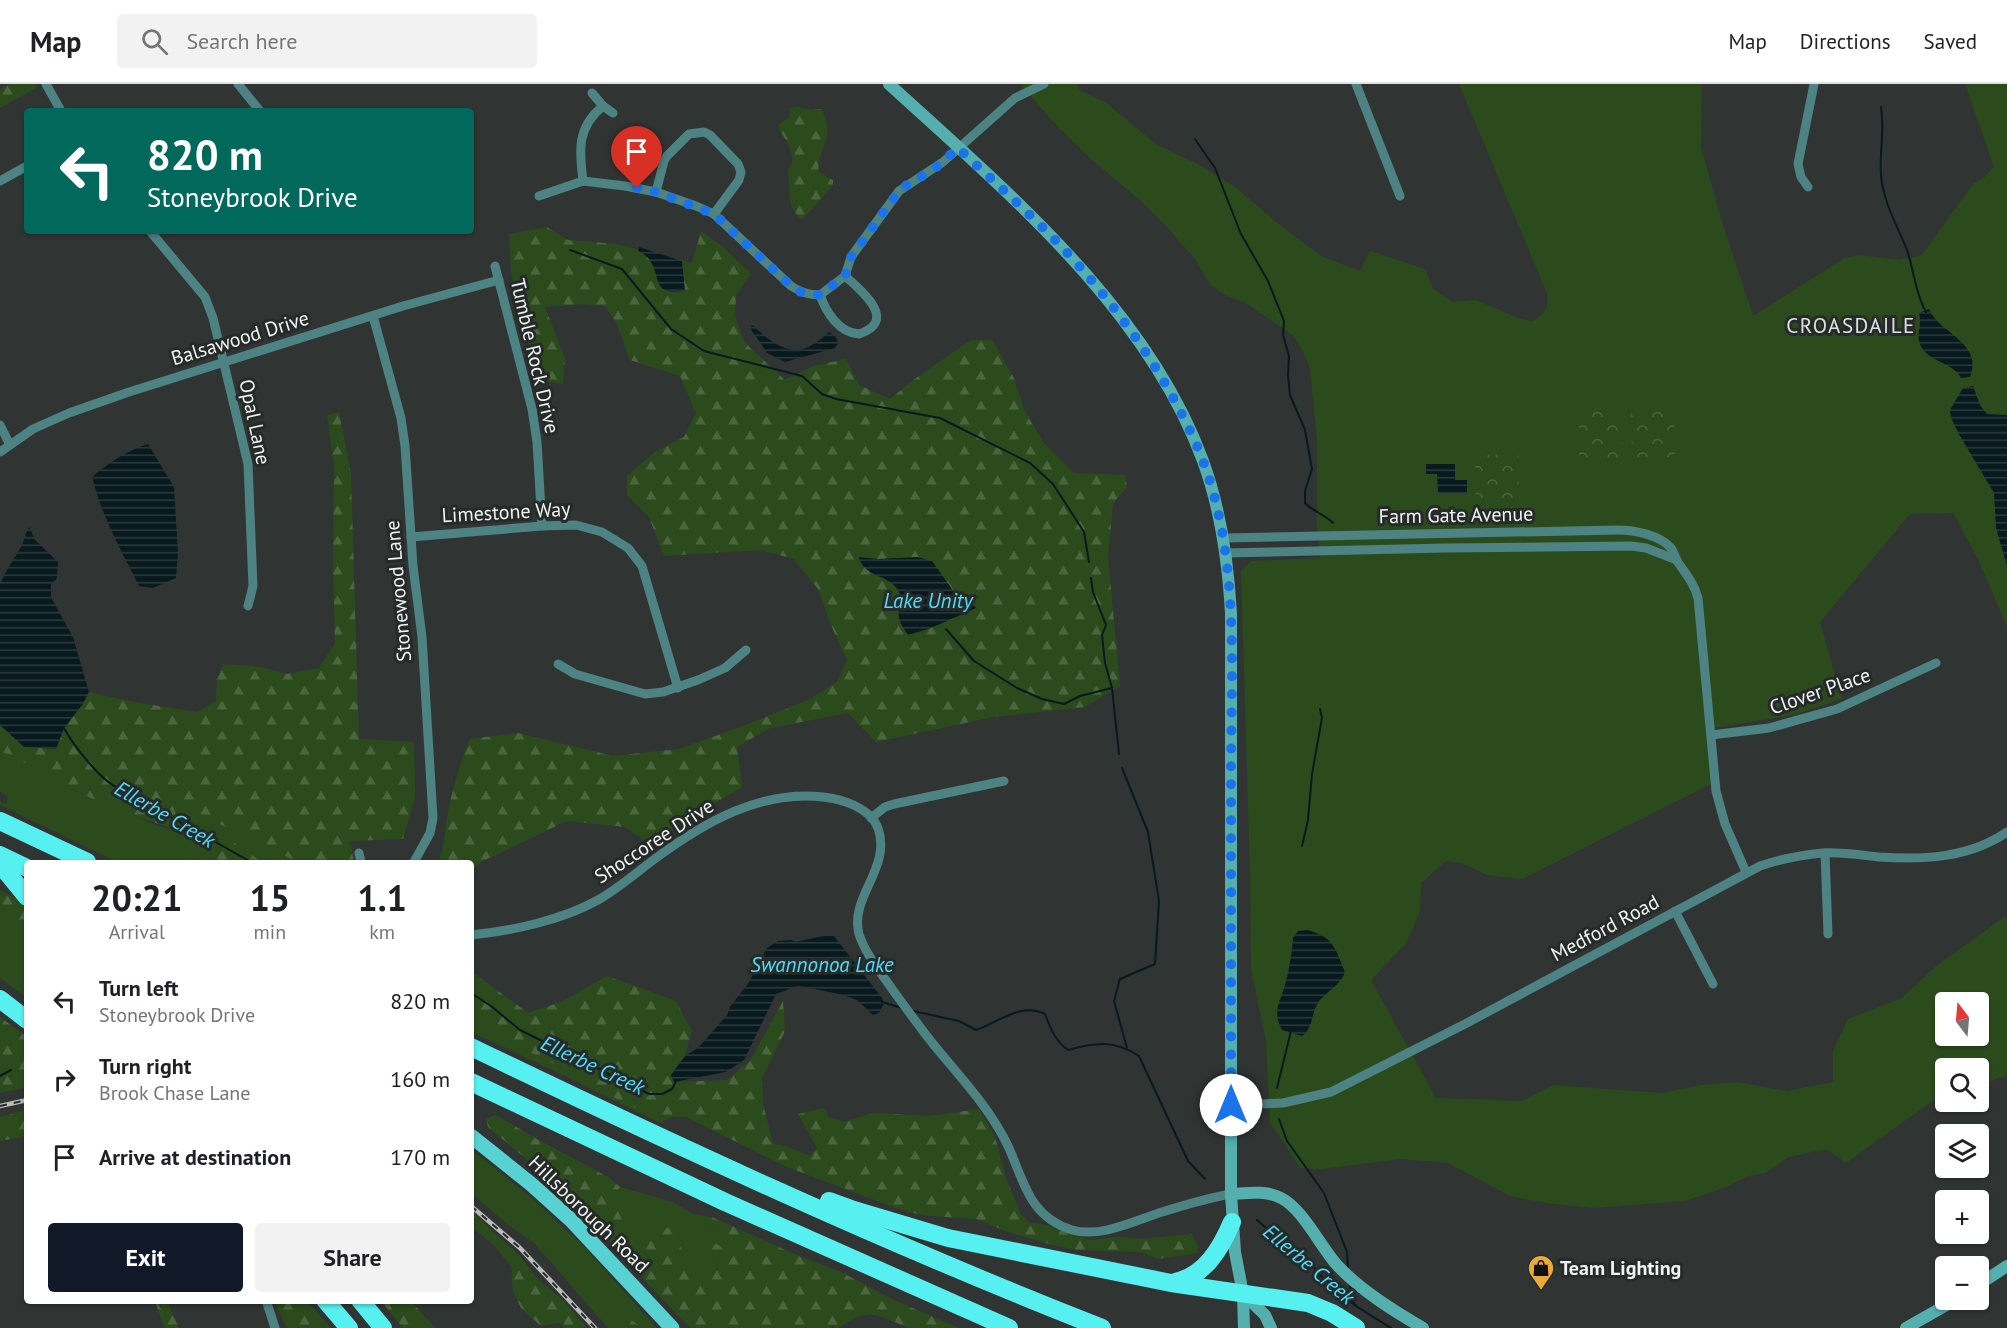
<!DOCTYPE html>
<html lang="en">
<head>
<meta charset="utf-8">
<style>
	:root { --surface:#fff; --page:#f2f2f2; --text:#202124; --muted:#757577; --line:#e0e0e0; --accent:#111827 }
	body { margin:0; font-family:"PT Sans",sans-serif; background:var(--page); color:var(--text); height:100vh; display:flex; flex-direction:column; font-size:22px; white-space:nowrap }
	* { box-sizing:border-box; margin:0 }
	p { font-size:20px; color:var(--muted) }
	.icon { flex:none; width:33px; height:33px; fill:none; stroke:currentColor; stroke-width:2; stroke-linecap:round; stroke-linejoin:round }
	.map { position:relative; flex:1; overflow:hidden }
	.sheet { position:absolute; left:24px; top:776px; width:450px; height:444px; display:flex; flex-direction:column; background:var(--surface); border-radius:6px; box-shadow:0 2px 4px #0004 }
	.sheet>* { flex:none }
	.guide { position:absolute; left:24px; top:24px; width:450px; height:126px; border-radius:6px; box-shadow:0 2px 4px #0004; background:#00695c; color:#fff; overflow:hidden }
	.needle { width:39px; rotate:344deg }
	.tools { position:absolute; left:1935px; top:908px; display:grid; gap:12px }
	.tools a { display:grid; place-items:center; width:54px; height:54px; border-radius:6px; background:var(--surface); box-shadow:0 2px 4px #0004; font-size:30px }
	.pin { position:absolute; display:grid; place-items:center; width:51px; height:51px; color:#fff; margin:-62px -26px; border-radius:50% 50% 50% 0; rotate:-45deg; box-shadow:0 0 6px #0007 }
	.pin .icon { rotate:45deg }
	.me { position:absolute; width:66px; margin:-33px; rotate:0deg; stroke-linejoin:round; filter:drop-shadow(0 0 4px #0008) }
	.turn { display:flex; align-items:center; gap:21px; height:126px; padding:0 24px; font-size:27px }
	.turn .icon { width:78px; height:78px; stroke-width:2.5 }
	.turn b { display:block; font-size:42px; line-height:51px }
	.eta { display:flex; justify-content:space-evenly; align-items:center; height:102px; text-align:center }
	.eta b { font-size:36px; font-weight:600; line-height:42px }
	.button { display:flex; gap:12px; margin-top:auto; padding:12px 24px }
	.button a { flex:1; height:69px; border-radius:6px; background:var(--accent); color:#fff; font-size:24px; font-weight:600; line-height:69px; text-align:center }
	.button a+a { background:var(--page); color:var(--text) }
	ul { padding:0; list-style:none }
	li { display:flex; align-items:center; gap:18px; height:78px; padding:0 24px }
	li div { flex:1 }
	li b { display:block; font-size:22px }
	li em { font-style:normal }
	header { display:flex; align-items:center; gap:36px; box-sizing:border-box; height:84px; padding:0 30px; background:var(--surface); border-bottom:2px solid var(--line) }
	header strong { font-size:28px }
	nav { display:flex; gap:33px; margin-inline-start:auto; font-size:21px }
	.search { width:420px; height:54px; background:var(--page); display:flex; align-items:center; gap:15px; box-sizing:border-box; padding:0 21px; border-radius:6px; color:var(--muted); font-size:22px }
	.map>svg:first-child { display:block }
</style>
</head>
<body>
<header>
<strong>Map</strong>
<div class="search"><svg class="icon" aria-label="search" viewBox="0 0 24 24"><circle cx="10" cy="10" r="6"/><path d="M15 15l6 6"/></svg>Search here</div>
<nav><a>Map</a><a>Directions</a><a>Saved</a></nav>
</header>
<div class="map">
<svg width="2007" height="1244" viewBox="0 0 2007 1244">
	<defs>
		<pattern id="forest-firs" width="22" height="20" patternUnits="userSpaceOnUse" patternTransform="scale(1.5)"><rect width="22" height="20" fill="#2c4b1d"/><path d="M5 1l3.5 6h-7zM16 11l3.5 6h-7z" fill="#4b663e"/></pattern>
		<pattern id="park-crowns" width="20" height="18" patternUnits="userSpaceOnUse" patternTransform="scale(1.5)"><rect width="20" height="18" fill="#2c4b1d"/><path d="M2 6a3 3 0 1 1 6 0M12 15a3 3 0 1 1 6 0" fill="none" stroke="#4b663e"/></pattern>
		<pattern id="water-rules" width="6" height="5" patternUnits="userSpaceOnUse" patternTransform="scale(1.5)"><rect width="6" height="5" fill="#081a1e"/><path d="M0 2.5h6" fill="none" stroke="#2c3c3f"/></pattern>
	</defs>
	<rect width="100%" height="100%" fill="#303534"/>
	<g fill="#2c4b1d" fill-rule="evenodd">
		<path d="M1020 0H1077L1079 6 1105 18 1157 61 1198 80 1235 103 1276 138 1321 172 1360 187 1370 167 1425 185 1433 205 1453 218 1476 216 1518 234 1532 237C1545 230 1549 225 1547 209L1459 0H1702L1701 63 1723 141 1753 232 1843 175 1859 171 1899 176 1922 171 1973 100 1986 92 1994 83 1965 0H2007V543L1979 477 1953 429 1910 430 1820 538 1842 615 1793 631 1708 645 1713 699 1522 795 1487 791 1462 779 1446 777 1421 799 1420 828 1406 859 1371 896 1436 1014 1522 1017 1553 1001 1663 1009 1701 1001 1738 998 1787 1007 1833 998V967L1848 935 1902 914 1935 883 2007 831V992L1997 994 1979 1003 1978 984H1946L1945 1009 1931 1018 1846 1079 1826 1065 1789 1073 1765 1089 1748 1092 1729 1102 1685 1117 1593 1124 1547 1119 1510 1112 1448 1079 1402 1075 1321 1085 1300 1084 1270 1038 1266 957 1251 886 1250 790 1241 486 1252 477 1320 474 1317 440V355L1310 284 1303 268 1294 252 1244 218 1227 212 1211 202 1195 175 1167 143 1140 116 1091 75 1058 43ZM1946 918H1978V951H1946Z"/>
		<polygon points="0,668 12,671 34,684 50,690 78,708 127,730 120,698 134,694 132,731 158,742 179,747 171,716 298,778 262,778 223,751 213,752 203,739 196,761 222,778 117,778 0,721 0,717 7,720 7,712 0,708"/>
		<polygon points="0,825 27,847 27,914 0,894"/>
		<polygon points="471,932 516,962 559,982 576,995 664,1037 662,1040 565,992 471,948"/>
		<polygon points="471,1065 534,1116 584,1163 657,1244 643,1244 614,1238 616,1244 608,1244 534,1159 507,1140 471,1109"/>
		<path d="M620 1103 673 1118 693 1130 702 1143 720 1145 731 1152V1168L716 1161 708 1163 718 1178 706 1191C687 1178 679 1163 671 1143L652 1153H629L613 1115Z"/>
	</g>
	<g fill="url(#forest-firs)">
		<polygon points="10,0 36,0 38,3 0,24 0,5"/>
		<path d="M799 23 811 26 821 25C838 53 815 66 819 88L833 96V101L802 136C784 119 792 110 788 87 798 72 787 58 779 45L780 40 789 33 790 24Z"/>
		<path d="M547 143 568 156 615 160 692 179 701 147 723 163 751 190 736 211 735 233 745 259 785 296 813 282 846 275 859 301 890 315 916 294 971 256H992L1014 294 1024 326 1044 359 1074 389 1125 391 1127 403 1113 419 1108 473 1120 602 1085 623 993 633 876 658 848 629 770 644 737 663 742 703 648 759 625 743 567 737 483 777 471 786V778H438C446 761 445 741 449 723 454 699 461 678 470 655L518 649 613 672 679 665 743 642 808 616 837 598 847 576 831 541 818 505 794 475 760 466 664 472 649 433 627 411V392L656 367 684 353 696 329 680 292 630 276 616 238 605 222 581 220 545 223 565 275 563 300 546 297 525 252 511 188 509 150Z"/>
		<polygon points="339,328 351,390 359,655 414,658 415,713 403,755 350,757 354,778 298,778 172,717 180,747 131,731 134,695 120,698 128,731 78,708 50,690 34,684 11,671 0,668 0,641 24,663 57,664 64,644 82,621 89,608 134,618 197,628 216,617 217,595 223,580 261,583 286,590 319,584 335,559 333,483 334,382 327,331"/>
		<polygon points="203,739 213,752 223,751 262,778 222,778 196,762"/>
		<polygon points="0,806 19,816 27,825 27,847 0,825"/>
		<polygon points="471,887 528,929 561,918 607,892 676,917 692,947 685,972 671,991 674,998 727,996 750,977 783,917 785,947 762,994 763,1019 773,1060 786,1062 810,1072 817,1064 798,1030 824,1024 829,1033 844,1038 874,1029 930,1032 979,1025 995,1053 1007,1097 1021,1130 1030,1139 1042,1140 1090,1156 1118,1153 1141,1155 1192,1150 1198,1163 1198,1169 1158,1175 1141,1168 1078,1166 1053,1161 1008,1148 976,1135 930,1132 907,1128 787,1083 686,1033 671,1033 664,1037 656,1034 576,995 559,982 516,962 471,932"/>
		<polygon points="0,933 27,953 27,1003 0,1009"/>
		<polygon points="27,1026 27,1052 0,1057 0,1033"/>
		<path d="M496 1031 535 1054 608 1093 620 1103 613 1115 629 1153H652L671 1142C679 1163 687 1178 706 1191L718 1178 708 1163 716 1160 731 1167V1152L720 1145 702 1143 693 1130 712 1133 801 1173 839 1187 894 1216 959 1244H908L886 1234 870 1230 858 1232 838 1244 832 1242 829 1244H690L620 1170 581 1121 488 1043 486 1035Z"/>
		<polygon points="471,1127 520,1172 538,1196 561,1214 587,1244 564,1244 560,1239 541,1242 521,1224 513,1207 511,1182 493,1160 471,1143"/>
		<polygon points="155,1217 167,1217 179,1244 164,1244"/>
		<polygon points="274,1217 306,1217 331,1244 287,1244"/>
		<polygon points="381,1217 411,1217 435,1244 403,1244"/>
		<polygon points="622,1229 641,1243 643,1244 616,1244 613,1238"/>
	</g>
	<g fill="url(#park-crowns)">
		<polygon points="1674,326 1675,373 1632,374 1631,327"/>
		<polygon points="1622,327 1623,374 1579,375 1579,328"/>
		<polygon points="1518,370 1519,417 1476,418 1475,371"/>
	</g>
	<g fill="url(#water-rules)">
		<path d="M639 163 682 177 685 207C679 207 671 209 665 206 652 200 661 177 638 167Z"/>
		<path d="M1929 225C1940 250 1984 259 1970 293L1961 294C1954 278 1924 278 1919 257 1917 250 1922 241 1919 229Z"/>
		<path d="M752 241C780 266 798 278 829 248L836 253 838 259 835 264 785 278 767 269 750 244Z"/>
		<polygon points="1973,302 1980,321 1987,330 2007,331 2007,482 1996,444 1994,409 1960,352 1951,334 1950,326 1963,304"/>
		<path d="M148 360 174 403 178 469 176 494 153 504 139 502C121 466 102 433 92 393 110 378 126 367 148 360Z"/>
		<polygon points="1426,380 1455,380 1455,396 1467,396 1467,409 1438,409 1437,390 1426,390"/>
		<path d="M30 443 34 455 58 478 57 494 51 501V511L53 517 73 553 89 608 82 621 64 644 56 665 24 663 0 641V501C5 486 15 475 22 461 25 454 25 448 30 443Z"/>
		<path d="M859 473 878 475 917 473 932 477 957 512 974 521 976 524 931 544 908 551C905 546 900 540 899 534 897 524 904 515 898 506 888 490 863 493 859 473Z"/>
		<path d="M1307 846C1334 853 1335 864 1345 888 1341 901 1327 907 1319 917 1311 928 1314 944 1302 952L1282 946C1272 928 1280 918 1285 901 1289 886 1292 870 1293 854L1298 847Z"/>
		<polygon points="828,851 834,852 882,914 884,919 879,929 873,931 857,916 840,910 798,902 776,910 744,976 726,988 674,998 671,991 685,972 699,963 727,931 730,923 749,898 767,864 778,857 792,856 795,858"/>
	</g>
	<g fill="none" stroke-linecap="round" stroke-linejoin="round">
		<g stroke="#081a1e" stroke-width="2">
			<path d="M1881 23C1885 47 1879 70 1881 92 1884 120 1897 141 1907 166 1914 186 1915 209 1926 228"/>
			<path d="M1195 55 1215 84 1241 150 1268 197 1284 237 1283 251 1289 272 1288 291 1290 311 1305 346 1312 385 1305 407V419C1312 427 1324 430 1333 439"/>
			<polyline points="570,166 622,185 671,245 704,267 802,292 822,310 836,315 940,334 1030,379 1053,400 1084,448 1089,478"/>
			<polyline points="1091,494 1093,508 1106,541 1102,551 1105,579 1112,604 1119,670"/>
			<polyline points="946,545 974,577 1017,604 1042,615 1064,620 1080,612 1112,604"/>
			<path d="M64 644C73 661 103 700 121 705L251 778"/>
			<polyline points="1122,684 1148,748 1159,817 1155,880 1120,895 1114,917 1127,964"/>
			<polyline points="1302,762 1308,736 1312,690 1322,634 1320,625"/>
			<polyline points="471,909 491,922 520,946 649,1010 662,1010 672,1005 676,997"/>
			<polyline points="882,918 902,924"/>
			<path d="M913 927 959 937 976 946C999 938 1021 918 1045 930 1051 945 1055 957 1068 966 1095 958 1115 956 1139 972L1188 1077 1205 1095"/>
			<polyline points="0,992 11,986"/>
			<polyline points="1277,1004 1291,947"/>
			<polyline points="1279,1035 1287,1057 1324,1109 1347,1168 1348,1185"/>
			<polyline points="1257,1136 1290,1165 1308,1177 1332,1204 1356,1222 1391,1244"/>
			<polyline points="1350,1200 1351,1215 1356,1222"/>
		</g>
		<g stroke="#4d8383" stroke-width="9">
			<polyline points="46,0 61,27"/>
			<polyline points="238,0 260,27"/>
			<polyline points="1356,0 1400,112"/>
			<polyline points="592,9 603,22 613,29"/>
			<polyline points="0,97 27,82"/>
			<path d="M583 97C579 66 577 43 603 22"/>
			<polyline points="1808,103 1801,93 1798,80 1814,0"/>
			<polyline points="656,108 664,77 667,72 689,50 704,48 710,51 738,80 741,88 739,96 714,130"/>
			<path d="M539 112 583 97 625 102 656 108 696 122 714 130 791 202C801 208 808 211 820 211"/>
			<polyline points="150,147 205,213 213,234 248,380 253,502 248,522"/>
			<polyline points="495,182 532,325 537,358 542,442"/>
			<polyline points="820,211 845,192 851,173 899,107 943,78 1015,14 1044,0"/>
			<path d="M820 211C826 228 839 249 859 250 899 237 861 206 845 192"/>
			<polyline points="373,232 401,334 405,362 413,482 422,553 433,734 430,749 414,778"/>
			<polyline points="0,341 10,361"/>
			<polyline points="0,368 33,345 69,329 129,308 403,222 499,196"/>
			<polyline points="411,453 542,442 576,441 602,448 628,464 642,482 678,604"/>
			<path d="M1224 454 1618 446C1634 446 1660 451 1671 464 1674 468 1675 473 1677 477 1686 490 1694 499 1698 514L1716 707 1725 740 1746 788"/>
			<polyline points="1226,469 1445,464 1631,462 1646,464 1677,476"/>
			<polyline points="558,580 575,590 645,610 663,608 698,596 725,584 746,566"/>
			<polyline points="1711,651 1769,644 1837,625 1936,579"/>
			<polyline points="871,734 885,723 894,720 1004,697"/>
			<polyline points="359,769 361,778"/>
			<polyline points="1825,769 1828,850"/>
			<polyline points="1675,827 1713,900"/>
			<path d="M471 851C512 847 562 836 598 816 619 804 637 788 656 774 705 738 760 706 823 713 843 715 870 724 878 744 892 784 849 813 859 850 865 869 879 886 890 902 902 919 914 935 926 951 954 987 988 1020 1008 1062 1024 1097 1029 1133 1072 1146 1101 1154 1134 1137 1162 1128 1185 1121 1207 1114 1231 1110"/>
			<path d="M1231 1021 1283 1019 1331 1008 1465 940 1760 782C1781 775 1801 771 1823 769 1842 768 1860 771 1879 773 1924 776 1969 774 2007 748"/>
			<polyline points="266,1216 275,1244"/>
		</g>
		<g stroke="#55afaf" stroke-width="12">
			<path d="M889 0C1006 107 1147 224 1203 377 1221 426 1228 477 1231 529V1110L1235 1168 1243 1210 1244 1244"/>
			<path d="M1231 1110C1248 1109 1266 1106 1281 1114 1303 1125 1320 1162 1337 1181 1360 1206 1394 1227 1423 1244"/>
			<polyline points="1978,1201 2007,1182"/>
			<polyline points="1243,1210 1265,1231 1271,1244"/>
			<polyline points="1906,1244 1957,1215"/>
		</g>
		<polyline stroke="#57d1d1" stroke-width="15" points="471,1052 531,1100 571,1136 672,1244"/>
		<g stroke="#57f0f0" stroke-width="18">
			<polyline points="0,737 87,778"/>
			<polyline points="0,771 27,784"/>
			<polyline points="0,915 27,936"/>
			<path d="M471 963C678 1063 888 1160 1102 1244"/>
			<polyline points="471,998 725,1118 1009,1244"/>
			<polyline points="829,1117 851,1125 948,1154 1171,1199 1308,1219 1332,1229 1356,1244"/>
			<path d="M1175 1198C1205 1192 1221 1164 1232 1138"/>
			<polyline points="325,1216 349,1244"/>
			<polyline points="360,1216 383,1244"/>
		</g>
		<g stroke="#b8bdbb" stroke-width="4.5">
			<g id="rail">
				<polyline points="0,1022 27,1016"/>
				<polyline points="471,1122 520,1164 595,1244"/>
			</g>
		</g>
		<use href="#rail" stroke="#262b2a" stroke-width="2" stroke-dasharray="7" stroke-linecap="butt"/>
		<polyline stroke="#57f0f0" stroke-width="18" points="0,780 27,813"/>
	</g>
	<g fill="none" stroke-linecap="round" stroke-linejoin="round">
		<path stroke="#1a73e8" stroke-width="10" stroke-dasharray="0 18" d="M637 104 656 108 714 130 791 202 801 208 811 211H820L845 192 851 173 899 107 908 100 933 86 958 64C992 96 1026 126 1058 159 1114 218 1164 287 1197 362 1241 465 1231 580 1231 689 1231 800 1231 911 1231 1021"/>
	</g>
	<defs>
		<g id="shop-pin" transform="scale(1.35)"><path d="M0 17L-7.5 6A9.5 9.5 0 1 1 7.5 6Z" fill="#eaaa39" stroke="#262b2a"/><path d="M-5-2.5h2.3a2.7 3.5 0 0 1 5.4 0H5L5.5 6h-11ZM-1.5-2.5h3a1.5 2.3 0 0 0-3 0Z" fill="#111"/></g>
	</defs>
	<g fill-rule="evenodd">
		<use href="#shop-pin" x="1541" y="1184"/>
	</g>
	<g text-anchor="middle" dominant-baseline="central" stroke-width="6" stroke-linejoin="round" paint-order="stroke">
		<g font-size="20" fill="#f0f4f2" stroke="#262b2a">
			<text transform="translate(240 254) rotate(-17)">Balsawood Drive</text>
			<text transform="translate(535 272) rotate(77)">Tumble Rock Drive</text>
			<text transform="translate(255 338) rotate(78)">Opal Lane</text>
			<text transform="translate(506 428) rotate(-3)">Limestone Way</text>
			<text transform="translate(1456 431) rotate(-1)">Farm Gate Avenue</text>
			<text transform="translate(398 507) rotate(-95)">Stonewood Lane</text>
			<text transform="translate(1820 607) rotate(-19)">Clover Place</text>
			<text transform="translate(654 757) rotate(-33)">Shoccoree Drive</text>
			<text transform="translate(1605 844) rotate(-28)">Medford Road</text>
			<text transform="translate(589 1130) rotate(44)">Hillsborough Road</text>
		</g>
		<g font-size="20" font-weight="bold" fill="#f0f4f2" stroke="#262b2a" text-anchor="start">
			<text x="1560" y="1184">Team Lighting</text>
		</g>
		<g font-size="21" letter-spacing="1.5" fill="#dae2df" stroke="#262b2a">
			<text x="1851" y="241">CROASDAILE</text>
		</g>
		<g font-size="21" font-style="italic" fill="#4edcfa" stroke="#262b2a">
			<text x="928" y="516">Lake Unity</text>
			<text transform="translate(165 730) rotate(30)">Ellerbe Creek</text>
			<text x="822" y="880">Swannonoa Lake</text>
			<text transform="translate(593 981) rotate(25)">Ellerbe Creek</text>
			<text transform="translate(1309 1180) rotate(40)">Ellerbe Creek</text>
		</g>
	</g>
</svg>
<div class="tools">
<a><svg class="needle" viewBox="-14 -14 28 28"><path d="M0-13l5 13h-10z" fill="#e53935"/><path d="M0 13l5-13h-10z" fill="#757577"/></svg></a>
<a><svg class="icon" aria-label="search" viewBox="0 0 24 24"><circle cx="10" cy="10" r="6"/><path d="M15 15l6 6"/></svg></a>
<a><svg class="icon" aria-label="layers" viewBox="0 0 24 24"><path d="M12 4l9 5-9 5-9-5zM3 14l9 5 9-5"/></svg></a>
<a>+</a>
<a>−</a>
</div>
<div class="pin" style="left:637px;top:104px;background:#d93025"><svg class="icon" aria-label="arrive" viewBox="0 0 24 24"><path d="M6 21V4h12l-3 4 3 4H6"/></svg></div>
<svg class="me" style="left:1231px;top:1021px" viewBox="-20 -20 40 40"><circle r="19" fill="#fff"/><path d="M0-13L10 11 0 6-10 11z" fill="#1a73e8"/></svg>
<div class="guide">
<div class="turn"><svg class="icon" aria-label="left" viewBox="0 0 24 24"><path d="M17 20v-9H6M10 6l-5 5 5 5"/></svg><div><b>820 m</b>Stoneybrook Drive</div></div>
</div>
<section class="sheet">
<div class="eta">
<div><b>20:21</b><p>Arrival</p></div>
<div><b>15</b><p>min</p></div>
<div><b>1.1</b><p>km</p></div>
</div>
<ul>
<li><svg class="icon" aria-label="left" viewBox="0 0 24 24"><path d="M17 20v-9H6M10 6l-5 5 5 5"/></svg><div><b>Turn left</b><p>Stoneybrook Drive</p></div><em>820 m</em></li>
<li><svg class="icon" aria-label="right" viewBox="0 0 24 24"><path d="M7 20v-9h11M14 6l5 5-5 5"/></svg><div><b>Turn right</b><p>Brook Chase Lane</p></div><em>160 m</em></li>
<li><svg class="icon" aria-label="arrive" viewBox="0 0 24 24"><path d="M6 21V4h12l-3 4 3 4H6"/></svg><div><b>Arrive at destination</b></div><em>170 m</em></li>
</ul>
<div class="button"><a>Exit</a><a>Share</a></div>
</section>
</div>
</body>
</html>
